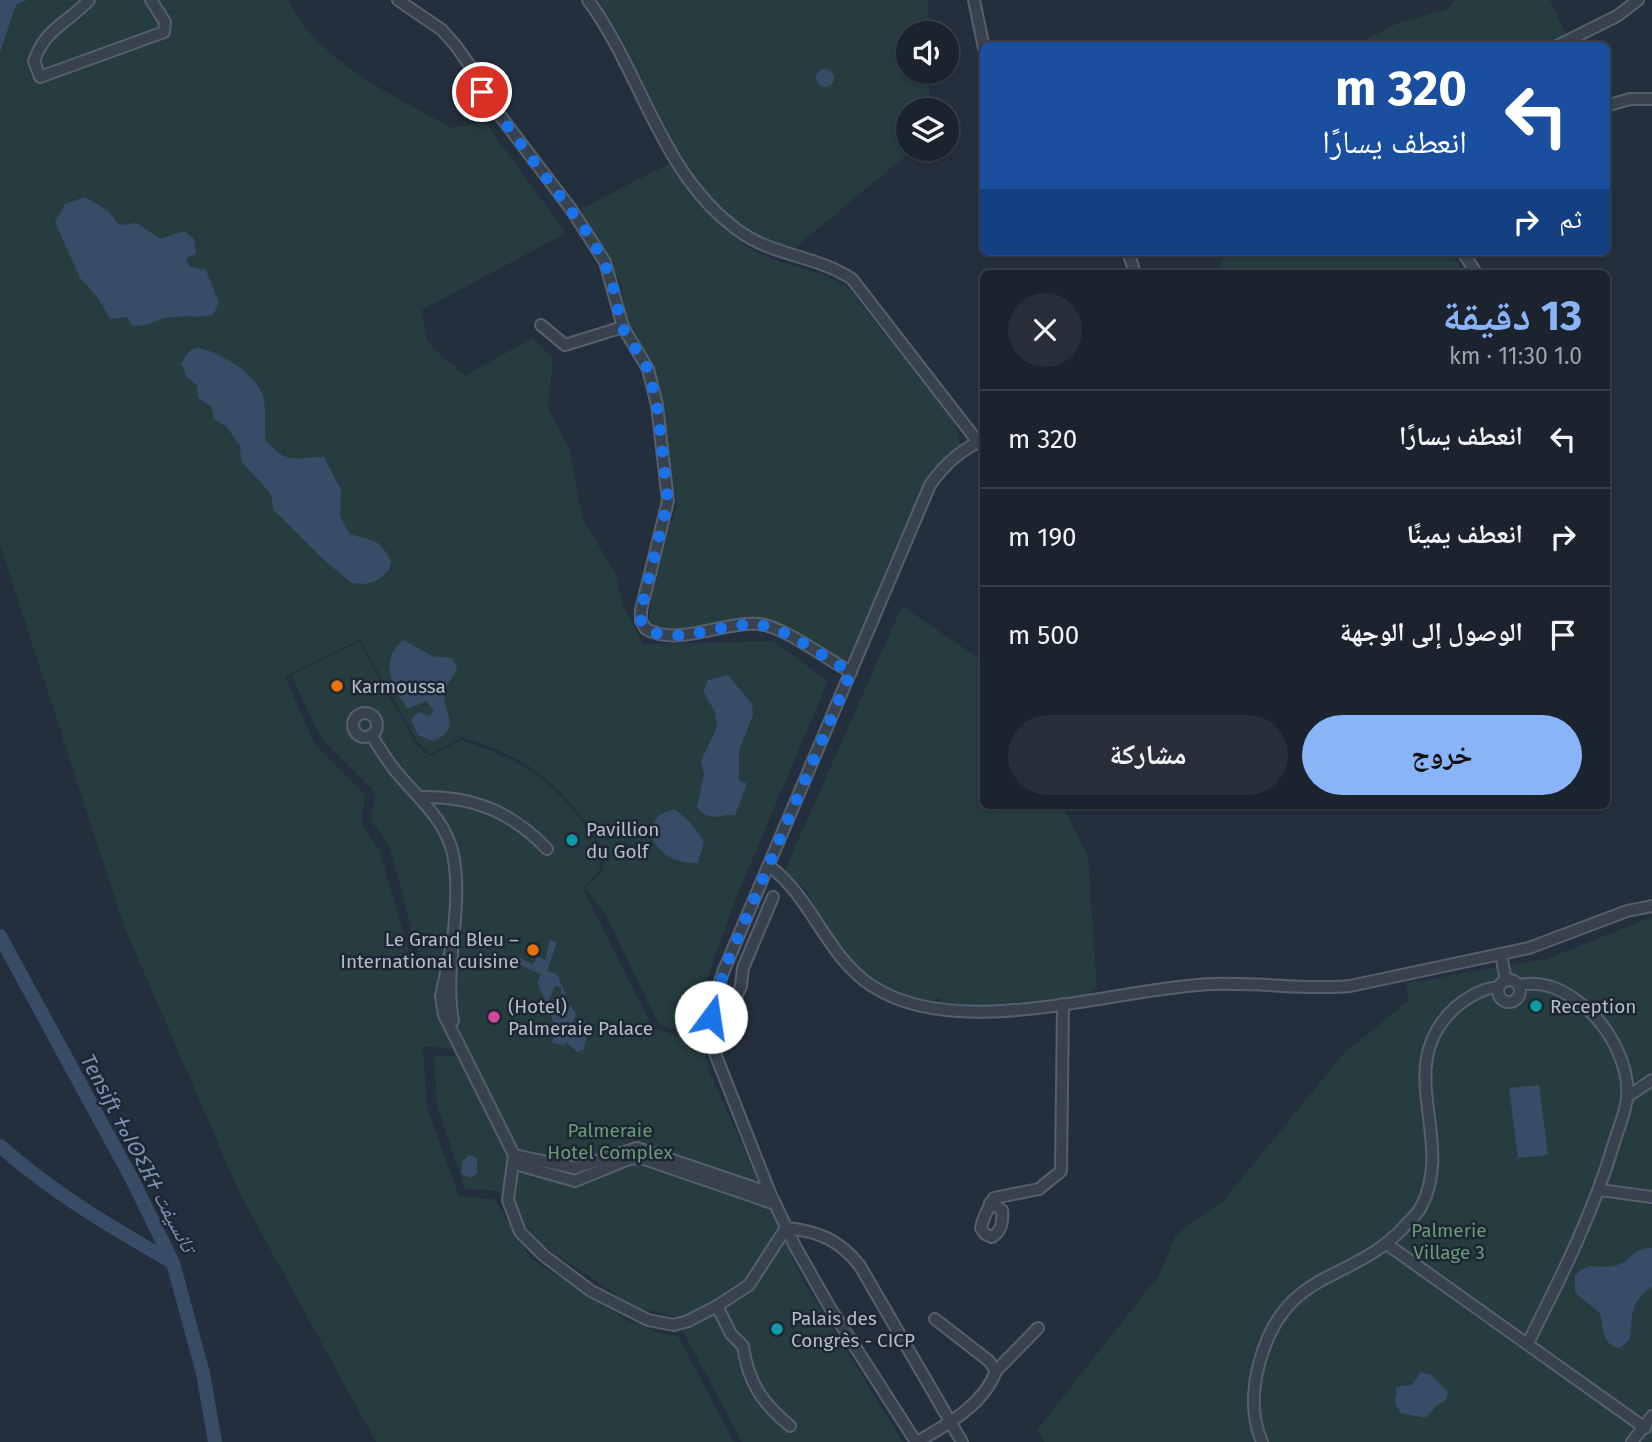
<!DOCTYPE html>
<html lang="ar">
<head>
<meta charset="utf-8">
<style>
	:root { --surface:#1b232e; --page:#282f3a; --text:#f1f3f6; --muted:#a0a4aa; --line:#39404a; --accent:#8ab4f8 }
	body { margin:0; font-family:"Fira Sans","Noto Naskh Arabic","Noto Sans Tifinagh",sans-serif; background:var(--page); color:var(--text); direction:rtl; height:100vh; display:flex; flex-direction:column; font-size:26px; white-space:nowrap }
	* { box-sizing:border-box; margin:0 }
	p { font-size:23px; color:var(--muted) }
	.icon { flex:none; width:38px; height:38px; fill:none; stroke:currentColor; stroke-width:2; stroke-linecap:round; stroke-linejoin:round }
	.map { position:relative; flex:1; overflow:hidden; direction:ltr }
	.sheet { position:absolute; left:980px; top:270px; width:630px; height:539px; display:flex; flex-direction:column; background:var(--surface); border-radius:10px; box-shadow:0 2px 5px #0004,0 0 0 2px var(--line); direction:rtl }
	.sheet>* { flex:none }
	.guide { position:absolute; left:980px; top:42px; width:630px; height:214px; border-radius:10px; box-shadow:0 2px 5px #0004,0 0 0 2px var(--line); direction:rtl; background:#1a4fa0; color:#fff; overflow:hidden }
	.fabs { position:absolute; left:896px; top:21px; display:grid; gap:14px }
	.fabs a { display:grid; place-items:center; width:63px; height:63px; border-radius:50%; background:var(--surface); box-shadow:0 2px 5px #0004,0 0 0 2px var(--line); font-size:35px }
	.pin { position:absolute; display:grid; place-items:center; width:60px; height:60px; color:#fff; margin:-30px; border:4px solid #fff; border-radius:50%; box-shadow:0 2px 7px #0007 }
	.me { position:absolute; width:77px; margin:-38px; rotate:14deg; stroke-linejoin:round; filter:drop-shadow(0 0 5px #0008) }
	.turn { display:flex; align-items:center; gap:24px; height:147px; padding:0 28px; font-size:32px }
	.turn .icon { width:91px; height:91px; stroke-width:2.5 }
	.turn b { display:block; font-size:49px; line-height:60px }
	.then { display:flex; align-items:center; height:66px; padding:0 28px; background:#0003; gap:14px; font-size:26px }
	.round { display:grid; place-items:center; flex:none; width:74px; height:74px; border-radius:37px; background:var(--page) }
	.overview { display:flex; align-items:center; justify-content:space-between; height:119px; padding:0 28px }
	h1 { font-size:42px; font-weight:700; line-height:52px; color:var(--accent) }
	.cta { display:flex; gap:14px; margin-top:auto; padding:14px 28px }
	.cta a { flex:1; height:80px; border-radius:42px; background:var(--accent); color:#111; font-size:28px; font-weight:700; line-height:80px; text-align:center }
	.cta a+a { background:var(--page); color:var(--text) }
	ul { padding:0; list-style:none }
	li { display:flex; align-items:center; gap:21px; height:98px; padding:0 28px; border-top:2px solid var(--line) }
	li div { flex:1 }
	li b { display:block; font-size:26px }
	li em { font-style:normal }
	.map>svg:first-child { display:block }
</style>
</head>
<body>
<div class="map">
<svg width="1652" height="1442" viewBox="0 0 1652 1442">
	<rect width="100%" height="100%" fill="#242f3e"/>
	<g fill="#263c3f">
		<path d="M0 0H288C317 61 395 96 452 128L485 122 566 233 422 310 427 341 464 376 533 338 553 359 548 408 569 448 583 519 616 575 624 608 643 644 773 641 828 681 738 893 687 1033 659 1025 608 919 586 888 602 872 606 853C563 787 537 760 461 737L430 754 419 744 360 640 285 676 315 745 365 795 362 824 379 849 413 965 441 971 437 1003 453 1049 423 1046 427 1107 459 1197 494 1199 531 1259 625 1319 662 1334 678 1336 734 1442H376L240 1194 124 926 0 545Z"/>
		<polygon points="597,0 928,0 928,33 908,33 908,72 929,72 929,108 941,110 908,110 908,149 914,149 797,246 795,254 743,230 692,178 657,125 623,40"/>
		<polygon points="1456,0 1550,0 1568,38 1555,46 1354,46 1396,24 1447,9"/>
		<path d="M670 163C693 194 718 229 751 249 781 267 818 268 847 287L949 414 959 435 960 445C908 493 878 594 851 660L846 663 774 625 674 632 651 628 649 624 656 563 677 506 660 394 654 372 628 327 622 289 608 255 579 210Z"/>
		<polygon points="1223,252 1451,252 1463,273 1220,273"/>
		<path d="M902 606 983 661 984 805H1062L1088 857 1097 986 1087 996 944 1009 940 998C892 1011 849 964 825 928 817 916 814 900 805 889 799 883 791 877 785 870Z"/>
		<path d="M359 642 417 746 430 756 461 740C535 764 562 787 603 853L599 871 583 889 653 1028 689 1039 703 1035 709 1071 801 1277 903 1442H742L675 1316 635 1307 541 1244 498 1191 465 1189 437 1105 434 1055 467 1057 452 1001V968L420 959 389 845 371 821 375 792 321 738 291 675Z"/>
		<polygon points="1652,917 1652,1442 1044,1442 1037,1430 1159,1275 1176,1235 1224,1200 1344,1053 1408,1001 1407,983 1547,959"/>
	</g>
	<g fill="#394c67">
		<polygon points="0,0 27,0 16,5 0,52"/>
		<circle cx="825" cy="78" r="9"/>
		<path d="M85 197 107 210 119 225 137 223 160 239 184 231 194 239 196 253 186 259 190 267 206 270 219 303 213 315C199 318 186 315 172 317 158 318 152 326 133 326L127 317 110 319 98 298 80 278 55 222 65 204Z"/>
		<path d="M197 348C219 351 256 373 263 396 267 411 263 427 266 441 290 466 293 457 324 457L341 490 340 516 350 534C374 542 379 537 391 562L388 571 378 580 366 584 352 583 325 561 273 509 271 494 241 461 240 446 227 427 214 419 211 406 198 398 197 385 187 377 181 364 190 350Z"/>
		<path d="M404 640 432 656 452 658 457 668C454 677 445 685 444 693 442 712 464 729 433 741L418 735 411 720 418 712 430 716 434 711 426 701 408 709C392 688 378 659 404 640Z"/>
		<path d="M728 675 752 704 753 715 739 750V780L747 784 735 815C717 814 712 823 697 808L704 774 701 761 717 727 715 712 703 691 708 680Z"/>
		<path d="M674 809 690 822 704 842 698 863C674 864 656 852 648 830L659 815Z"/>
		<polygon points="550,940 557,942 547,971 557,974 566,996 561,993 561,987 555,986 547,1004 537,983 541,974 514,962 516,955 533,965 537,956 545,960"/>
		<polygon points="570,1005 576,1014 573,1023 578,1025 580,1021 591,1024 583,1050 577,1052 566,1042 564,1046 552,1042 556,1032 561,1033 563,1028 554,1025 551,1015 566,1017"/>
		<polygon points="1539,1085 1548,1155 1518,1158 1509,1088"/>
		<polygon points="470,1155 477,1158 477,1173 471,1178 461,1174 462,1162"/>
		<path d="M1652 1248V1287C1629 1301 1633 1316 1630 1339L1620 1348C1601 1345 1604 1328 1600 1313L1575 1293V1276C1588 1259 1600 1271 1617 1265 1632 1260 1634 1247 1652 1248Z"/>
		<polygon points="1421,1372 1431,1375 1448,1392 1446,1400 1436,1406 1426,1418 1400,1413 1395,1402 1397,1391 1395,1387 1412,1385"/>
	</g>
	<g fill="none" stroke-linecap="round" stroke-linejoin="round">
		<g stroke="#394c67" stroke-width="14">
			<polyline points="0,936 133,1181 173,1263 203,1373 215,1442"/>
			<path d="M0 1146C53 1193 111 1227 172 1262"/>
		</g>
		<g stroke="#565f6c" stroke-width="14">
			<g id="minor">
				<path d="M89 0C67 24 46 27 34 61L40 77 164 32 165 22 151 0"/>
				<path d="M398 0 442 30 456 46 470 66 482 92 571 209 605 262 623 327 648 369 657 405 668 501 641 610V621L646 629C679 647 722 621 759 624 785 627 826 659 851 672"/>
				<path d="M588 0C643 75 660 174 739 231 773 256 818 256 852 279L978 442"/>
				<polyline points="974,0 984,48"/>
				<polyline points="1557,46 1617,16 1638,0"/>
				<polyline points="1606,106 1630,99 1652,99"/>
				<polyline points="1128,252 1135,273"/>
				<polyline points="1463,252 1476,273"/>
				<polyline points="541,325 565,345 623,327"/>
				<circle cx="365" cy="725" r="12"/>
				<path d="M371 735C380 748 388 763 399 775 420 800 445 820 453 854 464 909 443 966 453 1021"/>
				<path d="M422 797C473 796 512 812 547 849"/>
				<path d="M769 866C812 897 826 956 872 986 960 1043 1113 988 1212 984 1258 982 1304 990 1350 986L1529 948 1627 911 1652 906"/>
				<path d="M452 944 441 996 444 1015 514 1155 508 1200 520 1232 543 1255 591 1291 648 1320 674 1325 688 1321 717 1306 749 1285 786 1228C818 1231 840 1240 860 1266L962 1442"/>
				<polyline points="1501,955 1506,981"/>
				<circle cx="1509" cy="991" r="11"/>
				<path d="M1519 985C1546 980 1566 991 1586 1008 1609 1027 1630 1066 1627 1097 1626 1112 1618 1129 1614 1143 1593 1214 1561 1277 1528 1343"/>
				<polyline points="711,1017 729,1013 741,986 743,968 773,897"/>
				<polyline points="1627,1097 1652,1080"/>
				<polyline points="514,1155 575,1168 637,1148 770,1193"/>
				<polyline points="515,1164 575,1181 629,1159 641,1158 775,1204"/>
				<polyline points="1600,1190 1652,1197"/>
				<path d="M990 1203 1002 1210C1003 1221 1002 1231 992 1237L985 1234 981 1228C983 1217 989 1207 994 1198L1039 1189 1061 1171 1063 1004"/>
				<polyline points="1388,1245 1645,1428"/>
				<path d="M717 1306 731 1334 743 1346C748 1382 762 1403 790 1426"/>
				<polyline points="996,1371 1038,1328"/>
				<path d="M916 1442 829 1306 796 1248 770 1193 716 1056 711 1038 715 996 724 970 930 485C944 465 960 449 984 440"/>
				<path d="M917 1442C946 1425 983 1406 996 1371L989 1361 935 1319"/>
				<path d="M1262 1442C1251 1416 1252 1391 1259 1364 1285 1266 1350 1285 1404 1227 1409 1221 1417 1215 1421 1207 1457 1139 1390 1066 1456 1007 1468 997 1483 988 1499 987"/>
				<polyline points="1632,1442 1652,1416"/>
			</g>
		</g>
		<use href="#minor" stroke="#38414e" stroke-width="10"/>
	</g>
	<g fill="none" stroke-linecap="round" stroke-linejoin="round">
		<path stroke="#1a73e8" stroke-width="12" stroke-dasharray="0 21.6" d="M482 92 592 239 611 278 622 327 648 369 657 405 668 501 641 610V621L646 629C679 647 723 621 759 625 785 627 826 659 851 672L724 970 711 1017"/>
	</g>
	<g fill="#e8710a" stroke="#1d2633" stroke-width="2.5">
		<circle cx="337" cy="686" r="7"/>
		<circle cx="533" cy="950" r="7"/>
	</g>
	<g fill="#0f9aa8" stroke="#1d2633" stroke-width="2.5">
		<circle cx="572" cy="840" r="7"/>
		<circle cx="1536" cy="1006" r="7"/>
		<circle cx="777" cy="1329" r="7"/>
	</g>
	<circle fill="#d1479c" stroke="#1d2633" stroke-width="2.5" cx="494" cy="1017" r="7"/>
	<g text-anchor="middle" dominant-baseline="central" stroke-width="5" stroke-linejoin="round" paint-order="stroke">
		<g font-size="19" fill="#b4bcc9" stroke="#1d2633" text-anchor="start">
			<text x="351" y="686">Karmoussa</text>
			<text x="586" y="829">Pavillion<tspan x="586" dy="22">du Golf</tspan></text>
			<text x="519" y="939" text-anchor="end">Le Grand Bleu –<tspan x="519" dy="22">International cuisine</tspan></text>
			<text x="508" y="1006">(Hotel)<tspan x="508" dy="22">Palmeraie Palace</tspan></text>
			<text x="1550" y="1006">Reception</text>
			<text x="791" y="1318">Palais des<tspan x="791" dy="22">Congrès - CICP</tspan></text>
		</g>
		<g font-size="19" fill="#6b9a76" stroke="#1d2633">
			<text x="610" y="1130">Palmeraie<tspan x="610" dy="22">Hotel Complex</tspan></text>
			<text x="1449" y="1230">Palmerie<tspan x="1449" dy="22">Village 3</tspan></text>
		</g>
		<g font-size="21" font-style="italic" fill="#7c92b1" stroke="#1d2633">
			<text transform="translate(138 1153) rotate(62)">Tensift ⵜⴰⵏⵙⵉⴼⵜ تانسيفت</text>
		</g>
	</g>
</svg>
<div class="fabs">
<a><svg class="icon" aria-label="sound" viewBox="0 0 24 24"><path d="M4 9h4l5-4v14l-5-4H4zM17 9q2 3 0 6"/></svg></a>
<a><svg class="icon" aria-label="layers" viewBox="0 0 24 24"><path d="M12 4l9 5-9 5-9-5zM3 14l9 5 9-5"/></svg></a>
</div>
<div class="pin" style="left:482px;top:92px;background:#d93025"><svg class="icon" aria-label="arrive" viewBox="0 0 24 24"><path d="M6 21V4h12l-3 4 3 4H6"/></svg></div>
<svg class="me" style="left:711px;top:1017px" viewBox="-20 -20 40 40"><circle r="19" fill="#fff"/><path d="M0-13L10 11 0 6-10 11z" fill="#1a73e8"/></svg>
<div class="guide">
<div class="turn"><svg class="icon" aria-label="left" viewBox="0 0 24 24"><path d="M17 20v-9H6M10 6l-5 5 5 5"/></svg><div><b>320 m</b>انعطف يسارًا</div></div>
<div class="then">ثم<svg class="icon" aria-label="right" viewBox="0 0 24 24"><path d="M7 20v-9h11M14 6l5 5-5 5"/></svg></div>
</div>
<section class="sheet">
<div class="overview"><div><h1>13 دقيقة</h1><p>1.0 km · 11:30</p></div><a class="round"><svg class="icon" aria-label="close" viewBox="0 0 24 24"><path d="M6 6l12 12M18 6L6 18"/></svg></a></div>
<ul>
<li><svg class="icon" aria-label="left" viewBox="0 0 24 24"><path d="M17 20v-9H6M10 6l-5 5 5 5"/></svg><div><b>انعطف يسارًا</b></div><em>320 m</em></li>
<li><svg class="icon" aria-label="right" viewBox="0 0 24 24"><path d="M7 20v-9h11M14 6l5 5-5 5"/></svg><div><b>انعطف يمينًا</b></div><em>190 m</em></li>
<li><svg class="icon" aria-label="arrive" viewBox="0 0 24 24"><path d="M6 21V4h12l-3 4 3 4H6"/></svg><div><b>الوصول إلى الوجهة</b></div><em>500 m</em></li>
</ul>
<div class="cta"><a>خروج</a><a>مشاركة</a></div>
</section>
</div>
</body>
</html>
